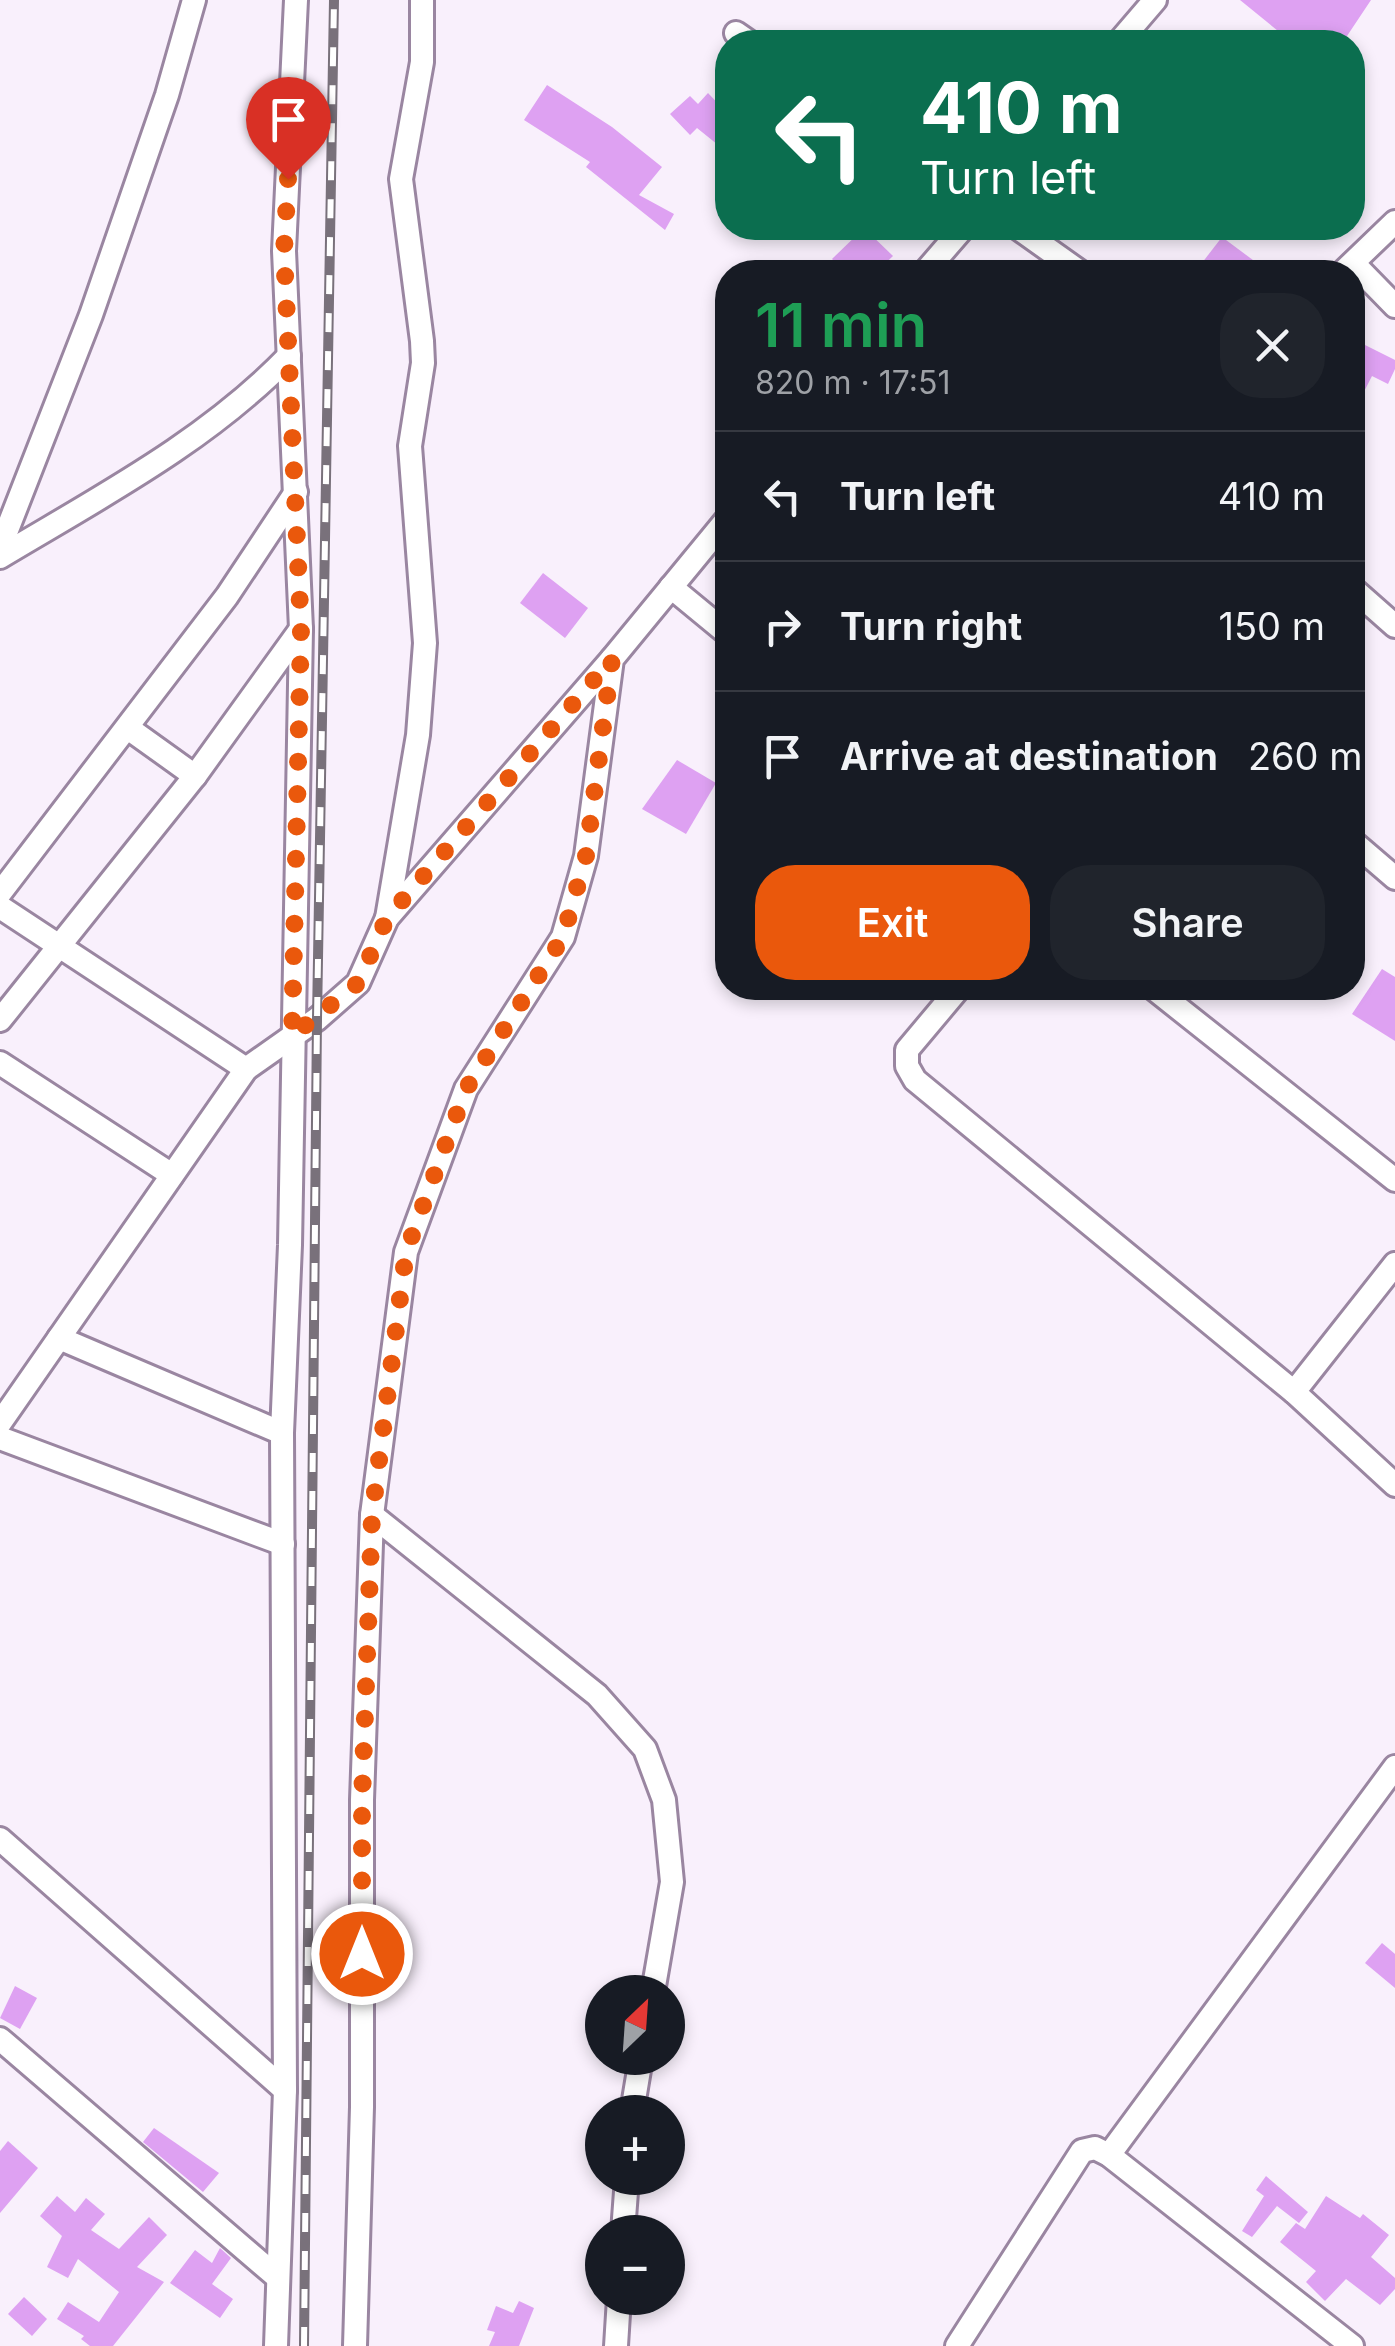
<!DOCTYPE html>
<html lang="en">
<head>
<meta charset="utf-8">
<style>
	:root { --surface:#171b24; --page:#20242c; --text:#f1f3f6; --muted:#9ea1a6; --line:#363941; --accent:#ea580c }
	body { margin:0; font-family:Inter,sans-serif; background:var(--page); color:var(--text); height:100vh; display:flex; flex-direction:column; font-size:38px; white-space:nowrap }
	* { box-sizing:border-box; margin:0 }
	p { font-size:32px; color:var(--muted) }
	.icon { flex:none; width:55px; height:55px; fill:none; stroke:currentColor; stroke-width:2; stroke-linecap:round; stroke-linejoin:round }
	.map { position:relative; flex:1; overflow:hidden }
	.side { position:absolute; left:715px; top:260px; width:650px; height:740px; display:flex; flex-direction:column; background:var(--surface); border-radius:40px; box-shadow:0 5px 15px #0003 }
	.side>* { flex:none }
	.top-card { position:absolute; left:715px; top:30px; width:650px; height:210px; border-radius:40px; box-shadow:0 5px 15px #0003; background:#0b6e4f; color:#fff; overflow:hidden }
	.needle { width:65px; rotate:25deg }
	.controls { position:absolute; left:585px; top:1975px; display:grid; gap:20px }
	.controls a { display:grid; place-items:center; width:100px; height:100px; border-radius:50%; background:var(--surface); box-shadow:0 5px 15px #0003; font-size:50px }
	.pin { position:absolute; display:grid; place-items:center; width:85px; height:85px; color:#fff; margin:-102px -42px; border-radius:50% 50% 50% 0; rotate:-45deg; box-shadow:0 0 10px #0007 }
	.pin .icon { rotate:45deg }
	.me { position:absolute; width:110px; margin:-55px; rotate:0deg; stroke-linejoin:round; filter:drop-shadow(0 0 8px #0008) }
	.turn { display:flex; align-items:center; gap:35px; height:210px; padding:0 40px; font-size:45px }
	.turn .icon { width:130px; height:130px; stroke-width:2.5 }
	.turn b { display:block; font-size:70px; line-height:85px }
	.round { display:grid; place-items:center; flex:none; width:105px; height:105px; border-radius:40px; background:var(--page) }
	.overview { display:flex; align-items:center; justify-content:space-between; height:170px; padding:0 40px }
	h1 { font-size:60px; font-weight:600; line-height:75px; color:#1e9e55 }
	.primary-button { display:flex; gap:20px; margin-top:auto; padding:20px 40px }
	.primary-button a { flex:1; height:115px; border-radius:40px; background:var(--accent); color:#fff; font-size:40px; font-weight:600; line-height:115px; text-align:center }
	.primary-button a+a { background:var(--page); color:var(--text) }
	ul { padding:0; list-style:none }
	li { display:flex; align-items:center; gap:30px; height:130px; padding:0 40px; border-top:2px solid var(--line) }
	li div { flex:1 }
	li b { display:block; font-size:38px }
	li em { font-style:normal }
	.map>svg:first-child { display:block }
</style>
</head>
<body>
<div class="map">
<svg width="1395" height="2346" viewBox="0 0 1395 2346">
	<rect width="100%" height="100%" fill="#f9f0fc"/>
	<g fill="#dea1f2">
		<polygon points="1240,0 1371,0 1343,42 1306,42 1297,35 1291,42 1269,42 1278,31"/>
		<polygon points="547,85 612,127 662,167 639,195 674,214 665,230 586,167 590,162 524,120"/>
		<polygon points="708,93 728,114 728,153 697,128 690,135 670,114 690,96 698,104"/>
		<polygon points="864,228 893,256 876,272 845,272 832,259"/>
		<polygon points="1222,237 1269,272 1195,272"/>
		<polygon points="1363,344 1395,360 1395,369 1388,384 1372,376 1352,415 1352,353 1357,356"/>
		<polygon points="543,573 588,608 565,638 520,603"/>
		<polygon points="677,760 716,783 686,834 642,809"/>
		<polygon points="1382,969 1395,977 1395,1041 1352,1014"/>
		<polygon points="1382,1943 1395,1954 1395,1988 1365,1963"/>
		<polygon points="15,1986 37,1998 20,2029 0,2018"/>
		<polygon points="154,2128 219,2173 203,2192 143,2142"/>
		<polygon points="8,2141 38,2168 0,2213 0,2151"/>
		<polygon points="1266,2176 1308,2212 1299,2223 1277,2206 1252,2237 1242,2231 1264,2196 1256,2190"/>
		<polygon points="57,2196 75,2212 86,2198 105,2214 91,2230 119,2249 149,2217 167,2235 137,2267 164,2282 113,2346 90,2346 81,2339 84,2336 57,2319 68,2302 99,2322 119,2292 78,2259 68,2278 47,2267 62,2236 40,2216"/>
		<polygon points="1326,2196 1360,2218 1363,2214 1389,2235 1371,2257 1395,2278 1395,2289 1380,2305 1346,2279 1325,2301 1306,2282 1316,2271 1280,2242 1296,2223 1305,2229"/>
		<polygon points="220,2248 231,2258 212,2284 233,2299 220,2318 170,2283 195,2250 212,2263"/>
		<polygon points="24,2297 47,2319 32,2336 8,2314"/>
		<polygon points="519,2301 534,2308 519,2346 489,2346 495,2332 487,2330 496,2306 513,2313"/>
	</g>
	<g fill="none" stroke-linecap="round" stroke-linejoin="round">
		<g stroke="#9a86a1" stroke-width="28">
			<g id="street">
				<polyline points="736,33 749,42"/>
				<polyline points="1119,42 1155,0"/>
				<polyline points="1018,228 1080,272"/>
				<polyline points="1354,264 1395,306"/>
				<polyline points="925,272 963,228"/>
				<polyline points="1343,272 1395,222"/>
				<polyline points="0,548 91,315 167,95 194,0"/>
				<path d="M0 557C100 497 207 441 289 356"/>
				<polyline points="671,587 728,634"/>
				<polyline points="1352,588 1395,626"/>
				<polyline points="128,728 195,776"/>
				<polyline points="1352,841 1395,878"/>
				<polyline points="0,893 227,596 296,492"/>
				<polyline points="0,907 246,1069"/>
				<polyline points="387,918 418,735 425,643 410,446 423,363 422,341 401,179 422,62 422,0"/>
				<polyline points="959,988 907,1050 907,1066 915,1080 1294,1392"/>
				<polyline points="1153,988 1395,1180"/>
				<polyline points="0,1020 195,776 301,629"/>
				<polyline points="0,1063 172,1175"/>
				<polyline points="1395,1264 1294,1392 1395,1485"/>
				<polyline points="59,1338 282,1433"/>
				<polyline points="0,1423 246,1069 317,1019 358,983 387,918 612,659"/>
				<polyline points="0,1438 283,1544"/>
				<polyline points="372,1515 597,1695 645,1749 664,1800 672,1882 653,1992"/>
				<polyline points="0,1839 285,2090"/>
				<polyline points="0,2039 277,2277"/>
				<polyline points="632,2112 641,2058"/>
				<polyline points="1109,2155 1395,1767"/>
				<polyline points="623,2232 627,2178"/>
				<polyline points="276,2346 285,2090 282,1433 290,1245 301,629 284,251 296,0"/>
				<polyline points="355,2346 362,2107 362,1800 372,1515 406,1252 466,1089 563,937 586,856 612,659 728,518"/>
				<polyline points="616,2346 619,2298"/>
				<polyline points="957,2346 1082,2151 1095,2148 1109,2155 1352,2346"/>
			</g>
		</g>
		<use href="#street" stroke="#fff" stroke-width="22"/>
		<g stroke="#79717b" stroke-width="10">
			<polyline id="rail" points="304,2346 317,1019 334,0"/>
		</g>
		<use href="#rail" stroke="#fff" stroke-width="6" stroke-dasharray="19" stroke-linecap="butt"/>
	</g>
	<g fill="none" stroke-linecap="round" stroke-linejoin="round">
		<polyline stroke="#ea580c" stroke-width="18" stroke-dasharray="0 32.4" points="288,179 284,251 301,629 292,1036 358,983 387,918 612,659 586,856 563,937 466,1089 406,1252 372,1515 362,1800 362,1954"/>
	</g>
</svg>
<div class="controls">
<a><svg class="needle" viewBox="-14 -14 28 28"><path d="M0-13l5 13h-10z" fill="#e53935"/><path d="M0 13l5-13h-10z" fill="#9ea1a6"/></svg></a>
<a>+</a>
<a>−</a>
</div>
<div class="pin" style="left:288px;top:179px;background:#d93025"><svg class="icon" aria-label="arrive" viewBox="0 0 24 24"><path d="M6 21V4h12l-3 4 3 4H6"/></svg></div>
<svg class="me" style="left:362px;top:1954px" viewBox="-20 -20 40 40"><circle r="17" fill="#ea580c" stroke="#fff" stroke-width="3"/><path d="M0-11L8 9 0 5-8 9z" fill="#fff"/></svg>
<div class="top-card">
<div class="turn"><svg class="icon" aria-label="left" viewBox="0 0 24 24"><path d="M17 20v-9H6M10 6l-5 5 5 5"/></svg><div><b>410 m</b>Turn left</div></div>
</div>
<section class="side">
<div class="overview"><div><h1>11 min</h1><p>820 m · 17:51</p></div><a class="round"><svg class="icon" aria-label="close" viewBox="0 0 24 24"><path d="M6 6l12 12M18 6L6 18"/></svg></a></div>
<ul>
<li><svg class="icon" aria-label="left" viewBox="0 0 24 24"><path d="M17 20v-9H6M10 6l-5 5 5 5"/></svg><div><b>Turn left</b></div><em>410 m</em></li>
<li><svg class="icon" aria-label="right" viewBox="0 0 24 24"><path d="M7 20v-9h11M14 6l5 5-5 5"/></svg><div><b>Turn right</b></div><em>150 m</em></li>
<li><svg class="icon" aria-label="arrive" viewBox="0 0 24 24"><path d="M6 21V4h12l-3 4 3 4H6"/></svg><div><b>Arrive at destination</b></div><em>260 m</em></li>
</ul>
<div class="primary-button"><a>Exit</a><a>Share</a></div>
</section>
</div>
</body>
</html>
